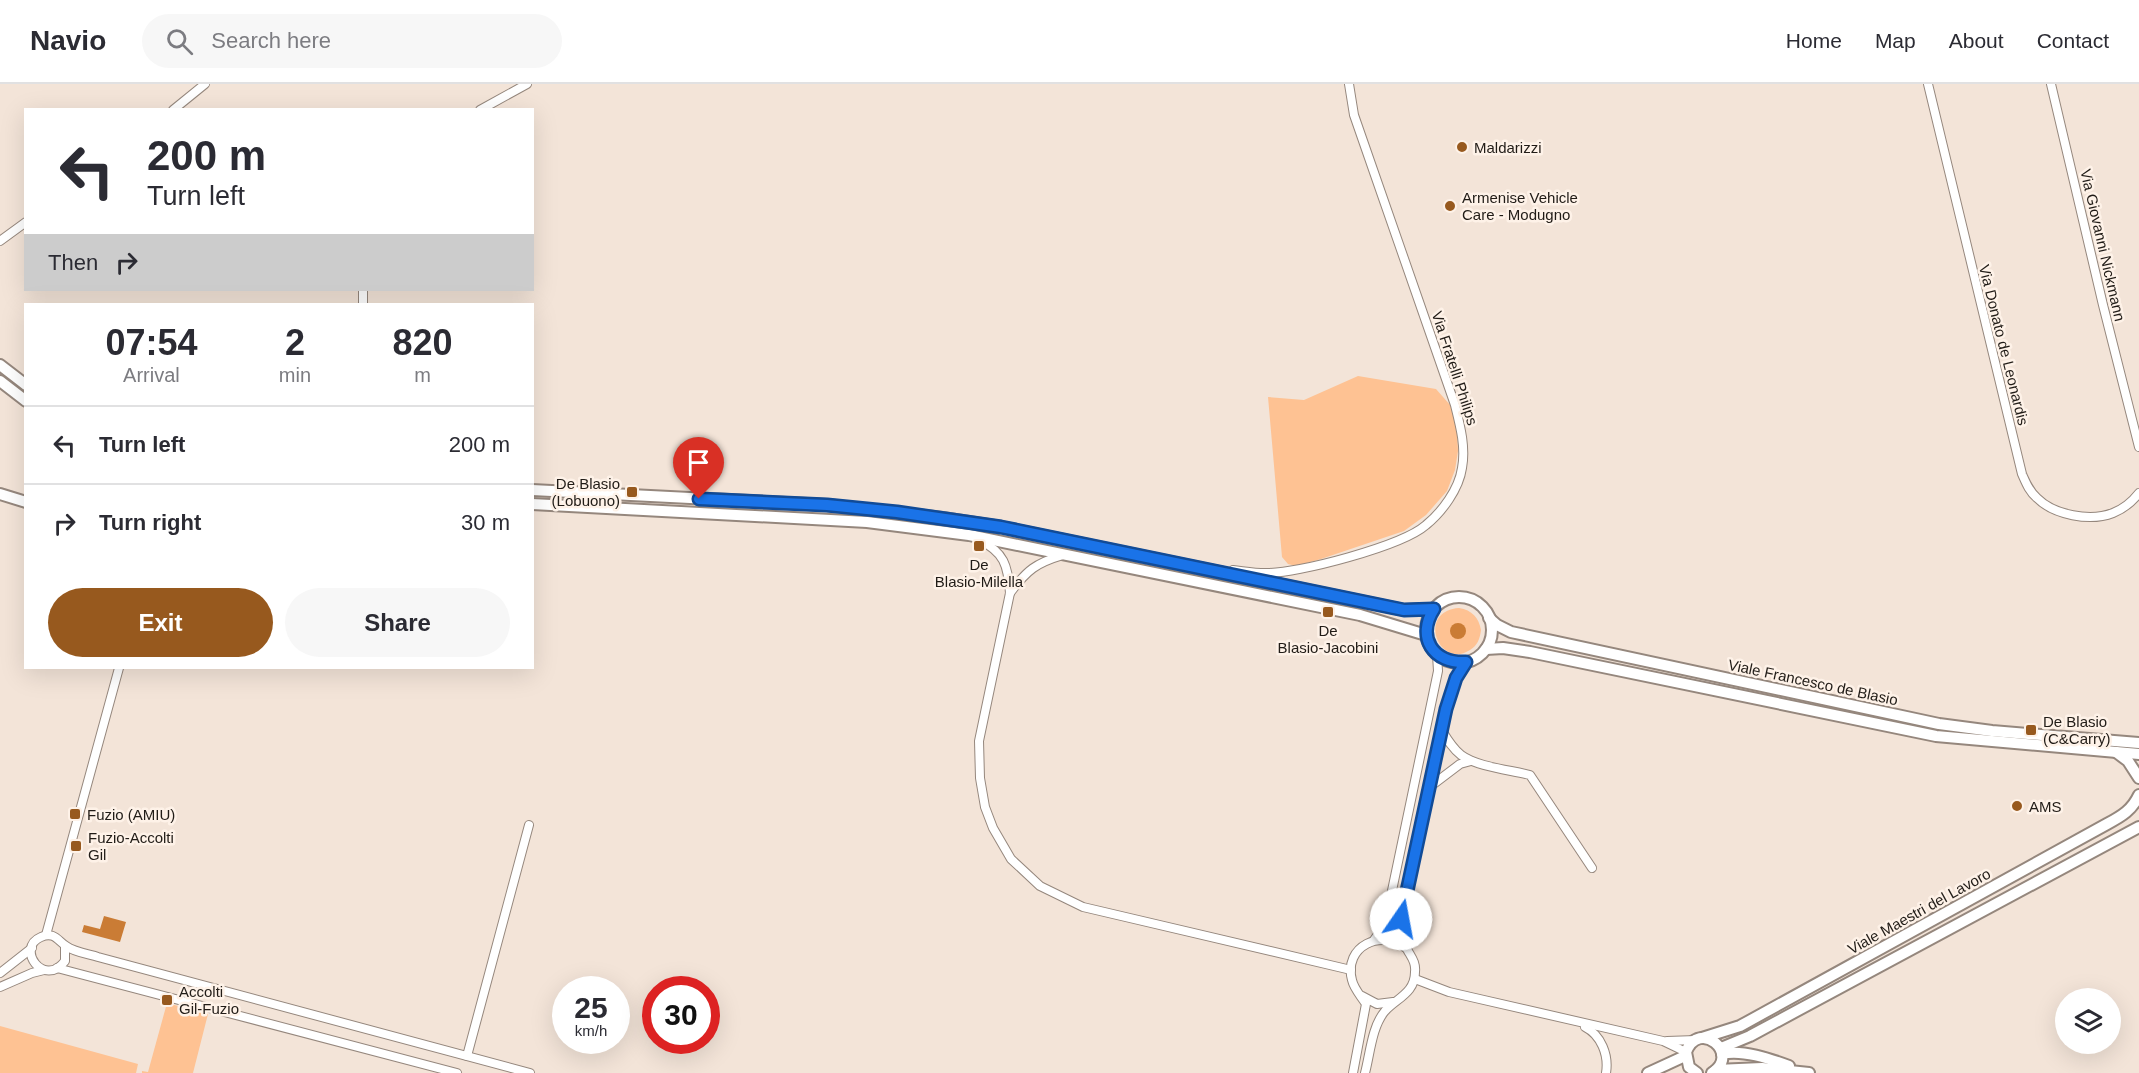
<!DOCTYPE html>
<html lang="en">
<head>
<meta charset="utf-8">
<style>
	:root { --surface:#fff; --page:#f7f7f7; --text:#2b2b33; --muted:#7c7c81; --line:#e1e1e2; --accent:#97591e }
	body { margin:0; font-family:Helvetica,sans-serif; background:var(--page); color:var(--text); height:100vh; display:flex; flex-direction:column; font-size:22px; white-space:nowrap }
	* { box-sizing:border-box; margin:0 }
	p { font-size:20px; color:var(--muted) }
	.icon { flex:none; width:33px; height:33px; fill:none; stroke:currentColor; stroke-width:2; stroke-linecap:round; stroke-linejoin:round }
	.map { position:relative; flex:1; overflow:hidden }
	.panel { position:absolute; left:24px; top:219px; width:510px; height:366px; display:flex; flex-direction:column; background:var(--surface); border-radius:0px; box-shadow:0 6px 24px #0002 }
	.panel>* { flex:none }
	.guide { position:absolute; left:24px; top:24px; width:510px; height:183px; border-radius:0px; box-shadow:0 6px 24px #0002; background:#fff; color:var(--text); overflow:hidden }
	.buttons { position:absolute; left:2055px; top:904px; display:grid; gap:12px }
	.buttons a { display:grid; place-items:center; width:66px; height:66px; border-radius:50%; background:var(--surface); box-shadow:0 6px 24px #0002; font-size:30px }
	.speed { position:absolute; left:552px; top:892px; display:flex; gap:12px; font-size:30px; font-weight:700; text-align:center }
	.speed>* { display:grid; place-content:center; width:78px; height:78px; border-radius:50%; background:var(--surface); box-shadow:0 6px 24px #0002; line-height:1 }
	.speed small { font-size:15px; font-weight:400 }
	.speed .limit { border:9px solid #d22; background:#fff; color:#111 }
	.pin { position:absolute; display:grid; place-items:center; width:51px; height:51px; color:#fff; margin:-62px -26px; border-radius:50% 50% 50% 0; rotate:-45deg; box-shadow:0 0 6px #0007 }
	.pin .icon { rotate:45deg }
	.me { position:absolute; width:66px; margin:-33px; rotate:12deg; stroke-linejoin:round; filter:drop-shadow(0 0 4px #0008) }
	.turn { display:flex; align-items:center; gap:21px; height:126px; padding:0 24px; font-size:27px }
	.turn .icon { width:78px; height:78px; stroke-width:2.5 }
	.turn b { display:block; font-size:42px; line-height:51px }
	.then { display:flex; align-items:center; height:57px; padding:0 24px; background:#0003; gap:12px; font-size:22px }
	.eta { display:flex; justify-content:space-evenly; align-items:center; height:102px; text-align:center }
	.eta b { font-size:36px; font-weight:700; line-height:42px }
	.button { display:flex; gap:12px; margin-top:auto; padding:12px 24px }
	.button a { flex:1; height:69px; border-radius:36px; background:var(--accent); color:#fff; font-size:24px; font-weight:700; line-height:69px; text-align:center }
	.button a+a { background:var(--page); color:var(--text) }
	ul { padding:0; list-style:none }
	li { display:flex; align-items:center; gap:18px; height:78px; padding:0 24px; border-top:2px solid var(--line) }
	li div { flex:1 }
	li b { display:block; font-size:22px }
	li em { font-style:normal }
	header { display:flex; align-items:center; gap:36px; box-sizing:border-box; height:84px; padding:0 30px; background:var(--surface); border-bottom:2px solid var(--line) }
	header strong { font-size:28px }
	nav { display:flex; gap:33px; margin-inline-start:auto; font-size:21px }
	.search { width:420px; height:54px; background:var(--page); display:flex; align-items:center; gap:15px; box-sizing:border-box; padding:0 21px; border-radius:33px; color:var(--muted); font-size:22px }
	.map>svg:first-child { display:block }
</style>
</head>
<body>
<header>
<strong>Navio</strong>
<div class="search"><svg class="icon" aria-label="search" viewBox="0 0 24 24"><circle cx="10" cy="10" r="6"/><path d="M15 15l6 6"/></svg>Search here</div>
<nav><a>Home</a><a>Map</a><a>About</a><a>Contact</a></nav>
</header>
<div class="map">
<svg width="2139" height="989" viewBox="0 0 2139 989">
	<rect width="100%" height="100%" fill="#f3e4d8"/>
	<g fill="#fec293">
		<polygon points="1358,292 1436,305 1451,322 1457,347 1458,367 1455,386 1447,407 1426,431 1404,447 1321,475 1296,482 1288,480 1282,473 1268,313 1304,316"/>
		<path d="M1459 524C1472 526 1479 534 1481 546 1480 555 1477 562 1470 566 1439 586 1416 527 1459 524Z"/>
		<polygon points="167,919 208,930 193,989 142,989 142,987 148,988"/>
		<polygon points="0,942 138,980 136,989 0,989"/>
	</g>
	<g fill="#ca7c35">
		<circle cx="1458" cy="547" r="8"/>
		<polygon points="104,832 126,838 120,858 82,848 84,841 100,845"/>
	</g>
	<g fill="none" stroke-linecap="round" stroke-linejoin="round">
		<g stroke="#95877d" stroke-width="10">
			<g id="street">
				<path d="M1928 0 2022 390C2026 399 2029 407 2037 414 2054 431 2090 438 2113 429 2123 425 2132 418 2139 409"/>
				<polyline points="2051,0 2103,221 2139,363"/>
				<polyline points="173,26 205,0"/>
				<polyline points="480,26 527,0"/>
				<polyline points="0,157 26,138"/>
				<polyline points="363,220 363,206"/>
				<path d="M979 456C1004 468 1008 481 1010 509L979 657 980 694 985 723 993 744 1011 775 1040 802 1083 823 1351 886"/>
				<path d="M1233 486C1243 487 1254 489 1265 489 1297 490 1402 462 1426 441 1442 428 1459 405 1462 384 1466 363 1460 341 1455 321L1354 31 1349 0"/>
				<path d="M1010 509C1027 486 1036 479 1063 471"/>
				<path d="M1441 645C1447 655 1452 664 1461 671 1477 683 1511 686 1530 691L1592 784"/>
				<polyline points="1427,705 1460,680 1471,677"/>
				<polyline points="46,851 119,584"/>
				<polyline points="1374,856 1385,840 1438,587 1437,571"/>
				<path d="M65 862V877C44 905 15 864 41 853 54 847 58 857 66 862 74 868 88 870 98 873L530 989"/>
				<polyline points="57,884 457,989"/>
				<polyline points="0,889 32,864"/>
				<polyline points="1415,895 1449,908 1663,957 1686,968"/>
				<polyline points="0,903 32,889 44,886"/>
				<polyline points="1362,912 1377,920 1393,918"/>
				<path d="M1585 943C1601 951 1609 971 1606 989"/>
				<polyline points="1667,957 1696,956"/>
				<polyline points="467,972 529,741"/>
				<path d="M1353 989 1366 920C1361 912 1354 905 1352 896 1343 862 1382 844 1407 865"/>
				<path d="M1365 989C1370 970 1372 942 1385 927 1397 914 1415 909 1415 888 1416 879 1412 874 1408 867 1403 857 1402 845 1401 835L1446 625 1456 594 1466 578"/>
			</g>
		</g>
		<g stroke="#95877d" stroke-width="14">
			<g id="secondary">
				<polyline points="0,281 26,301"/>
				<polyline points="0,297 26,317"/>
				<polyline points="532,406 827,421 943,434 1001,443 1404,526 1434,525"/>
				<polyline points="0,410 26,418"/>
				<polyline points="532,420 867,438 969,451 1360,531 1426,551"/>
				<circle cx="1459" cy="546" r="33"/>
				<polyline points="1489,534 1497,541 1511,548 1939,640 1992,647 2139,659"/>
				<polyline points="1486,565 1503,564 1530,568 1936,652 2139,670"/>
				<polyline points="2116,668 2128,677 2139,694"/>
				<path d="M1702 954 1740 942 2107 740C2122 732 2132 726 2139 711"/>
				<polyline points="1721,964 1750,952 2139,743"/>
				<path d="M1722 970C1742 965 1770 975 1789 982"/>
				<polyline points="1716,986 1762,984 1809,989"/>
				<polyline points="1648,989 1685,972"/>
				<path d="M1697 989 1689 983 1686 968C1699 934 1742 970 1712 989"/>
			</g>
		</g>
		<use href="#street" stroke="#fff" stroke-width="8"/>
		<use href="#secondary" stroke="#fff" stroke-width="10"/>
	</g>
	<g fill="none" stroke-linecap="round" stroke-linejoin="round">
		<g stroke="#114b97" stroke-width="15">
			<path id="route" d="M699 415 827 421 897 428 1001 443 1404 526 1434 525C1416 553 1433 580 1466 578L1456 594 1446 625 1401 835"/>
		</g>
		<use href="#route" stroke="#1a73e8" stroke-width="10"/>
	</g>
	<g fill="#97591e" stroke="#fef2e8" stroke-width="2">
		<circle cx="1462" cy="63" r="6"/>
		<circle cx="1450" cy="122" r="6"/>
		<rect x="626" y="402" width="12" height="12" rx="3"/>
		<rect x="973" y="456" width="12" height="12" rx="3"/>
		<rect x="1322" y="522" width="12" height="12" rx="3"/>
		<rect x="2025" y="640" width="12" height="12" rx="3"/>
		<circle cx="2017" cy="722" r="6"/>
		<rect x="69" y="724" width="12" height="12" rx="3"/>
		<rect x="70" y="756" width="12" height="12" rx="3"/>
		<rect x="161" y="910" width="12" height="12" rx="3"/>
	</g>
	<g text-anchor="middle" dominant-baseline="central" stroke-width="5" stroke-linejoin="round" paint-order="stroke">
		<g font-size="15" fill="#211c17" stroke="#fef2e8" text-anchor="start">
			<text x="1474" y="63">Maldarizzi</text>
			<text x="1462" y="113">Armenise Vehicle<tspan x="1462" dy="17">Care - Modugno</tspan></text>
			<text x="620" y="399" text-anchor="end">De Blasio<tspan x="620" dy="17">(Lobuono)</tspan></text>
			<text x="979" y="480" text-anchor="middle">De<tspan x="979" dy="17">Blasio-Milella</tspan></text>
			<text x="1328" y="546" text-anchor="middle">De<tspan x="1328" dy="17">Blasio-Jacobini</tspan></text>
			<text x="2043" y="637">De Blasio<tspan x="2043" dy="17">(C&amp;Carry)</tspan></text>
			<text x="2029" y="722">AMS</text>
			<text x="87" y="730">Fuzio (AMIU)</text>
			<text x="88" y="753">Fuzio-Accolti<tspan x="88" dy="17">Gil</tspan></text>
			<text x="179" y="907">Accolti<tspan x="179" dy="17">Gil-Fuzio</tspan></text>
		</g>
		<g font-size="15" fill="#211c17" stroke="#fef2e8">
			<text transform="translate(2103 161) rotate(77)">Via Giovanni Nickmann</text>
			<text transform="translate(2004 261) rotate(76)">Via Donato de Leonardis</text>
			<text transform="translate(1455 284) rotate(72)">Via Fratelli Philips</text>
			<text transform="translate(1813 598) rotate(12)">Viale Francesco de Blasio</text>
			<text transform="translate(1919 827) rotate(-29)">Viale Maestri del Lavoro</text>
		</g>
	</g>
</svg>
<div class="buttons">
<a><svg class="icon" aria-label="layers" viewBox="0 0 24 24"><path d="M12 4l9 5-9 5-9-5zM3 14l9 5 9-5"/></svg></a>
</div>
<div class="speed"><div>25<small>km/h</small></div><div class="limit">30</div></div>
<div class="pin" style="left:699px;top:415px;background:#d93025"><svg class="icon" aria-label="arrive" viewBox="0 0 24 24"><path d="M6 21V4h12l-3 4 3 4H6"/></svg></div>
<svg class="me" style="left:1401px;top:835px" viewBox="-20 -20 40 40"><circle r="19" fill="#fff"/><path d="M0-13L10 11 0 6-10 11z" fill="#1a73e8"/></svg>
<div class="guide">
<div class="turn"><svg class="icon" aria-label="left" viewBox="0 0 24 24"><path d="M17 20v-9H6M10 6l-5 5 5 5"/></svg><div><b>200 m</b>Turn left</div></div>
<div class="then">Then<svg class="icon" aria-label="right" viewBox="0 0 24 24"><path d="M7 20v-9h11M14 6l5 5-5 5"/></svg></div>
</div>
<section class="panel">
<div class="eta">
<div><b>07:54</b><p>Arrival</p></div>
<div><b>2</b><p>min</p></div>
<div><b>820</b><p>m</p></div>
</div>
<ul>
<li><svg class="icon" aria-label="left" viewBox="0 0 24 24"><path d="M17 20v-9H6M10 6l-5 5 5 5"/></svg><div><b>Turn left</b></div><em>200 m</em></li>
<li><svg class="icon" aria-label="right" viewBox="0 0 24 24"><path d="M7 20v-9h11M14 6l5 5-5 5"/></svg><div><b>Turn right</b></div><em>30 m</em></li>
</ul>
<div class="button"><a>Exit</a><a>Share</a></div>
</section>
</div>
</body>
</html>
